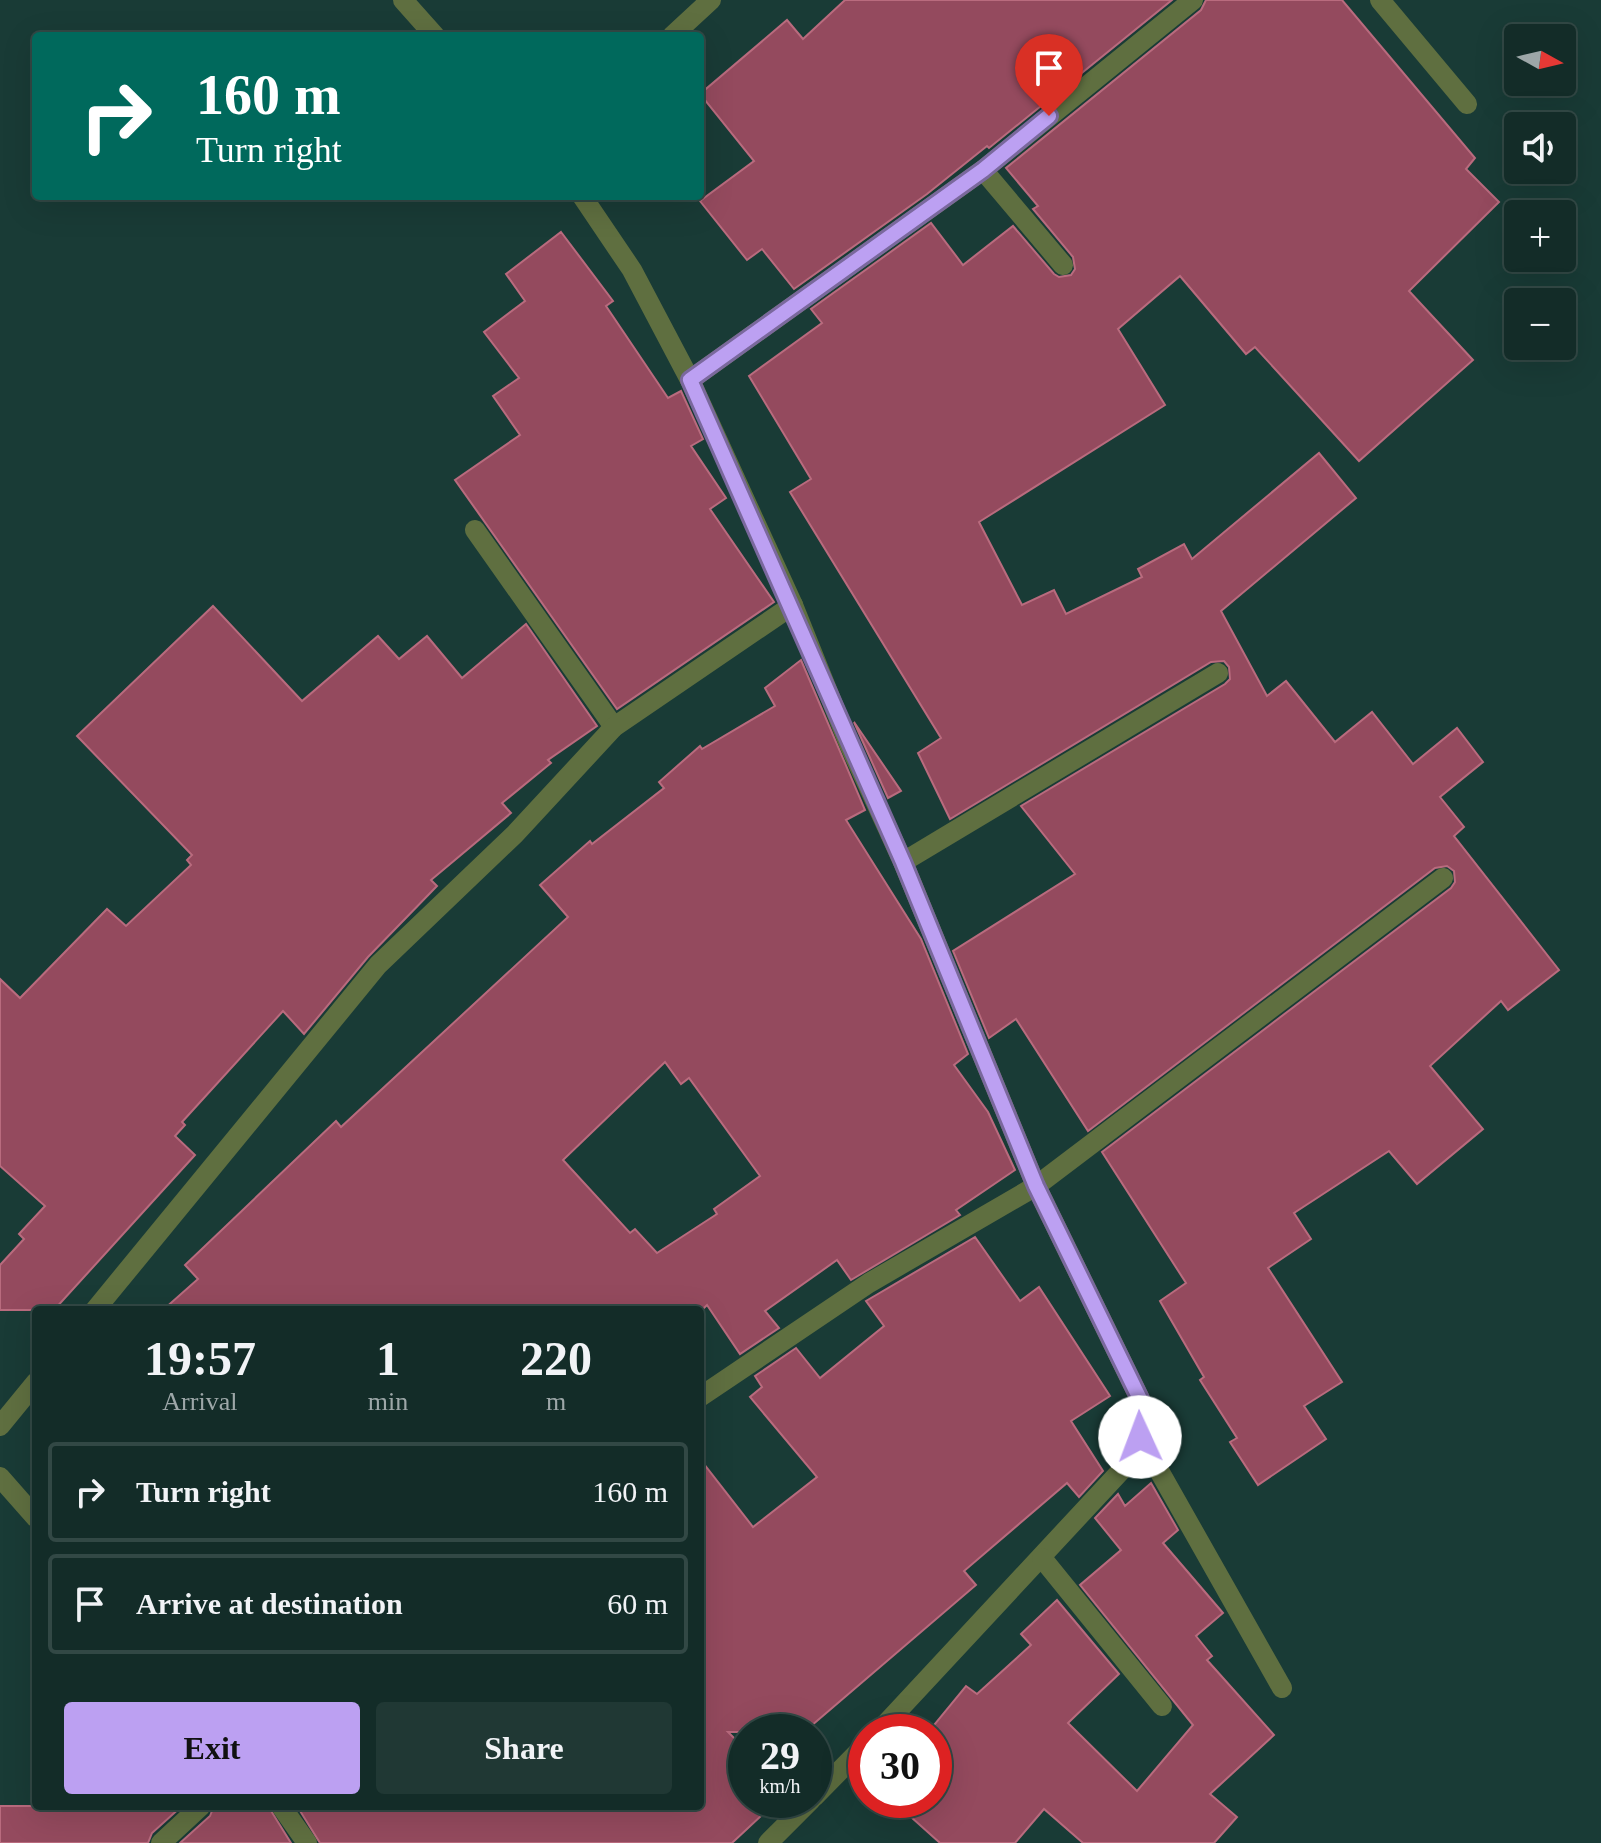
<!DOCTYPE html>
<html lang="en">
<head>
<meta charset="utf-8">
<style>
	:root { --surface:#132c28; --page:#203834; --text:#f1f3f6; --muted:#9da7a8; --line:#324845; --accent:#bca0f2 }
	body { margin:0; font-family:Georgia,serif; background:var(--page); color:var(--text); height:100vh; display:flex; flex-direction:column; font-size:30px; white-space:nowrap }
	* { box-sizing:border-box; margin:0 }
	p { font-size:26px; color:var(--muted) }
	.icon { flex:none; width:44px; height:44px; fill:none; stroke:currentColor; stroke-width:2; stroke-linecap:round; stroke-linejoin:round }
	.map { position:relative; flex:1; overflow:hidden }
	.drawer { position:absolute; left:32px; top:1306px; width:672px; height:504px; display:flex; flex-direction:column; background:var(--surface); border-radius:8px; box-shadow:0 8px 32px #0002,0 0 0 2px var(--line) }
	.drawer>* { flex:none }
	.top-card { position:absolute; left:32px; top:32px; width:672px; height:168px; border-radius:8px; box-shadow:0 8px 32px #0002,0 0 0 2px var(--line); background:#00695c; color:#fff; overflow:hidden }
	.needle { width:52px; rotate:98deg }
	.tools { position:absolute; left:1504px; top:24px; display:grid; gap:16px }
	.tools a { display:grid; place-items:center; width:72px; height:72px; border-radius:8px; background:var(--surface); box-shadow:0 8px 32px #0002,0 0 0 2px var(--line); font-size:40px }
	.speed { position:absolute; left:728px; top:1714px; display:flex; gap:16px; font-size:40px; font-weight:700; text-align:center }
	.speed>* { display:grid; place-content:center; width:104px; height:104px; border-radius:50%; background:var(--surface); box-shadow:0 8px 32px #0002,0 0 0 2px var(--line); line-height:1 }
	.speed small { font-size:20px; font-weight:400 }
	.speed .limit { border:12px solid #d22; background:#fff; color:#111 }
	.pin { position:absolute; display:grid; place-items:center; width:68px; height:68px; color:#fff; margin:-82px -34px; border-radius:50% 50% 50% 0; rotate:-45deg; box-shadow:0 0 8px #0007 }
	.pin .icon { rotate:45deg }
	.me { position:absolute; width:88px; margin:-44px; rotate:358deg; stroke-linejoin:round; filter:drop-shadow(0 0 6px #0008) }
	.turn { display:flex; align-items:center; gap:28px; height:168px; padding:0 32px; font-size:36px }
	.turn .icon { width:104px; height:104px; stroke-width:2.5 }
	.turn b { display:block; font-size:56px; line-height:68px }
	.eta { display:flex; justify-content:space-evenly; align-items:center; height:136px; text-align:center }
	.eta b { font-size:48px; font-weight:700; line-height:56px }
	.action { display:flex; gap:16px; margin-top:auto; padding:16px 32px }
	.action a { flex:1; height:92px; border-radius:8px; background:var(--accent); color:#111; font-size:32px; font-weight:700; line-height:92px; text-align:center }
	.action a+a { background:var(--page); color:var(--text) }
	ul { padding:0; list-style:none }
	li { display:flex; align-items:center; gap:24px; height:100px; margin:0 16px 12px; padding:0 16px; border:4px solid var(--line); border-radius:8px }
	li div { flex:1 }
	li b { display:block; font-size:30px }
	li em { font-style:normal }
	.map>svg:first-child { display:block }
</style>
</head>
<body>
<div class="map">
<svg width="1601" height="1843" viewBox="0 0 1601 1843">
	<rect width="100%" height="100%" fill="#193b36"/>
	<g fill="#944a5e" stroke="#b96b7e" stroke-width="2" fill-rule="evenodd">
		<polygon points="845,0 1172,0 989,148 987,146 927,194 794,289 762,249 747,260 700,201 754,161 700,94 787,20 803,39"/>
		<polygon points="1206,0 1342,0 1475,158 1466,169 1499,202 1409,291 1473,360 1359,461 1255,347 1246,354 1180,276 1118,329 1165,405 979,522 1022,605 1054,590 1066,614 1142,577 1138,569 1184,544 1192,559 1319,453 1356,498 1221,611 1267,696 1286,681 1335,742 1372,712 1413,764 1457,728 1483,762 1440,797 1464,827 1454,836 1559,970 1508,1010 1501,1001 1430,1066 1483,1129 1417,1184 1389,1151 1294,1213 1311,1239 1268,1268 1342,1382 1304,1406 1326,1439 1258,1485 1230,1442 1237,1438 1200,1380 1204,1377 1160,1301 1186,1283 1102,1152 1451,888 1455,882 1454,871 1447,866 1435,868 1088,1131 1016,1019 989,1038 953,951 1075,874 1021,806 1225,684 1230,679 1229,667 1224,661 1211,662 950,819 918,753 941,738 790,492 811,479 749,376 822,323 811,309 931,223 963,265 1013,226 1054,274 1059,277 1071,275 1075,269 1073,257 1033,209 1038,206 1006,168 1201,10"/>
		<polygon points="561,232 613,301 606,306 668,398 681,391 703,439 691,446 726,498 710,509 774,602 617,709 455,480 520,435 493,396 519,378 484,332 525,301 506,274"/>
		<polygon points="213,606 302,701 378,636 399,659 427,636 462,678 526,624 597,726 548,760 551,763 502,803 511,813 431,880 437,886 368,957 304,1034 283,1011 182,1122 185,1125 175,1136 195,1155 54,1310 0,1310 0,1265 24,1239 19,1234 45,1206 0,1166 0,979 20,998 107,909 126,926 191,865 187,860 192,855 77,736"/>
		<path d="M801 660 865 810 846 820 921 939 968 1054 954 1065 988 1112 1015 1170 956 1210 960 1215 851 1280 837 1260 765 1311 779 1328 740 1354 707 1305 702 1310H163L198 1279 185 1265 336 1121 341 1127 568 917 540 885 590 841 592 844 664 788 659 782 700 746 702 749 775 706 765 688ZM665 1062 681 1084 689 1078 760 1176 714 1209 717 1214 657 1253 635 1229 630 1233 563 1160Z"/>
		<polygon points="854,722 901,791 888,798"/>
		<polygon points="975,1237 1020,1301 1039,1287 1110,1396 1071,1421 1103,1471 1079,1497 1067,1483 964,1571 976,1585 804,1732 728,1732 746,1750 746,1800 778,1800 732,1843 320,1843 297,1806 700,1806 700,1459 753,1527 817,1477 750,1397 762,1387 755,1376 796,1348 820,1378 884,1326 866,1301"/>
		<polygon points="1151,1483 1178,1530 1163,1543 1223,1613 1196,1636 1212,1656 1207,1660 1274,1735 1210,1794 1237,1817 1214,1843 1083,1843 1044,1809 1015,1843 940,1843 892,1800 934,1800 934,1725 966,1686 977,1694 1031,1645 1021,1634 1057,1600 1119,1674 1068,1723 1137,1791 1193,1725 1080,1585 1121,1550 1095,1518 1118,1494 1125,1506"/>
		<polygon points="0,1806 182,1806 152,1833 148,1843 0,1843"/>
		<polygon points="214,1806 268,1806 291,1843 180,1843 210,1816"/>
	</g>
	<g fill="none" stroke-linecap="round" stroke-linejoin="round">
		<polyline stroke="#5f6f40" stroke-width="20" points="983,170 1063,265"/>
		<g stroke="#5f6f40" stroke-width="20">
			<polyline points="403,0 435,36"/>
			<polyline points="1380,0 1467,104"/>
			<polyline points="672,36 711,0"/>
			<polyline points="582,196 632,270 690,380 793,605 849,744 903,862 1036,1186 1140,1399 1140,1437 1131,1460 878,1732"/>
			<polyline points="690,380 983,170 1193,0"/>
			<polyline points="475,530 614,727"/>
			<polyline points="903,862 1218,673"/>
			<polyline points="95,1310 378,965 515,834 614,727 793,605"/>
			<polyline points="700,1397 869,1283 1036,1186 1443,878"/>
			<polyline points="0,1426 36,1382"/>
			<polyline points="1140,1437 1282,1688"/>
			<polyline points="0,1477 36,1518"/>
			<polyline points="1042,1558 1162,1706"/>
			<polyline points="814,1797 866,1744"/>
			<polyline points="281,1806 307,1843"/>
			<polyline points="161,1843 201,1806"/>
			<polyline points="768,1843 811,1800"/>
		</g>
	</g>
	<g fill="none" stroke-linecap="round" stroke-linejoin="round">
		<g stroke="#7a689d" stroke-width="20">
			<polyline id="route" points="1049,116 983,170 690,380 903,862 1036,1186 1140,1399 1140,1437"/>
		</g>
		<use href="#route" stroke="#bca0f2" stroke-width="14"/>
	</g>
</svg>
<div class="tools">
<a><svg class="needle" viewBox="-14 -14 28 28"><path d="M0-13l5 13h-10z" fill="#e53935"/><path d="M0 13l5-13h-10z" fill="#9da7a8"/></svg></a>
<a><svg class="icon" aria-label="sound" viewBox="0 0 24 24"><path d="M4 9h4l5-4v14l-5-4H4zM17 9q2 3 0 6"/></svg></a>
<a>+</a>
<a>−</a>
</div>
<div class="speed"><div>29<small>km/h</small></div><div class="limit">30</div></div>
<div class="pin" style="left:1049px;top:116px;background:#d93025"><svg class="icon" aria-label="arrive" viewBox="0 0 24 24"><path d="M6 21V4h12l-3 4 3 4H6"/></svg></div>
<svg class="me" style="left:1140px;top:1437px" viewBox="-20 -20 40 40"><circle r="19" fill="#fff"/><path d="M0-13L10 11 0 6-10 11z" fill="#bca0f2"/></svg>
<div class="top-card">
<div class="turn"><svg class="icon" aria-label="right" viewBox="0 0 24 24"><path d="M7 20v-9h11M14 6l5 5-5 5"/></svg><div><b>160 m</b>Turn right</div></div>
</div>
<section class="drawer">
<div class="eta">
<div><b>19:57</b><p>Arrival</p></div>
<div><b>1</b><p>min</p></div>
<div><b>220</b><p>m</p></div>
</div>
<ul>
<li><svg class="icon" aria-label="right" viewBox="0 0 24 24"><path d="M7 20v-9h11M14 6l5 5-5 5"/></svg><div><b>Turn right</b></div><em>160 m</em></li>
<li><svg class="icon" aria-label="arrive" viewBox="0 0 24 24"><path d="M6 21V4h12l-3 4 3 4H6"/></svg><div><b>Arrive at destination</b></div><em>60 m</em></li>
</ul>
<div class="action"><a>Exit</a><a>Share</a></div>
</section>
</div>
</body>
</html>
